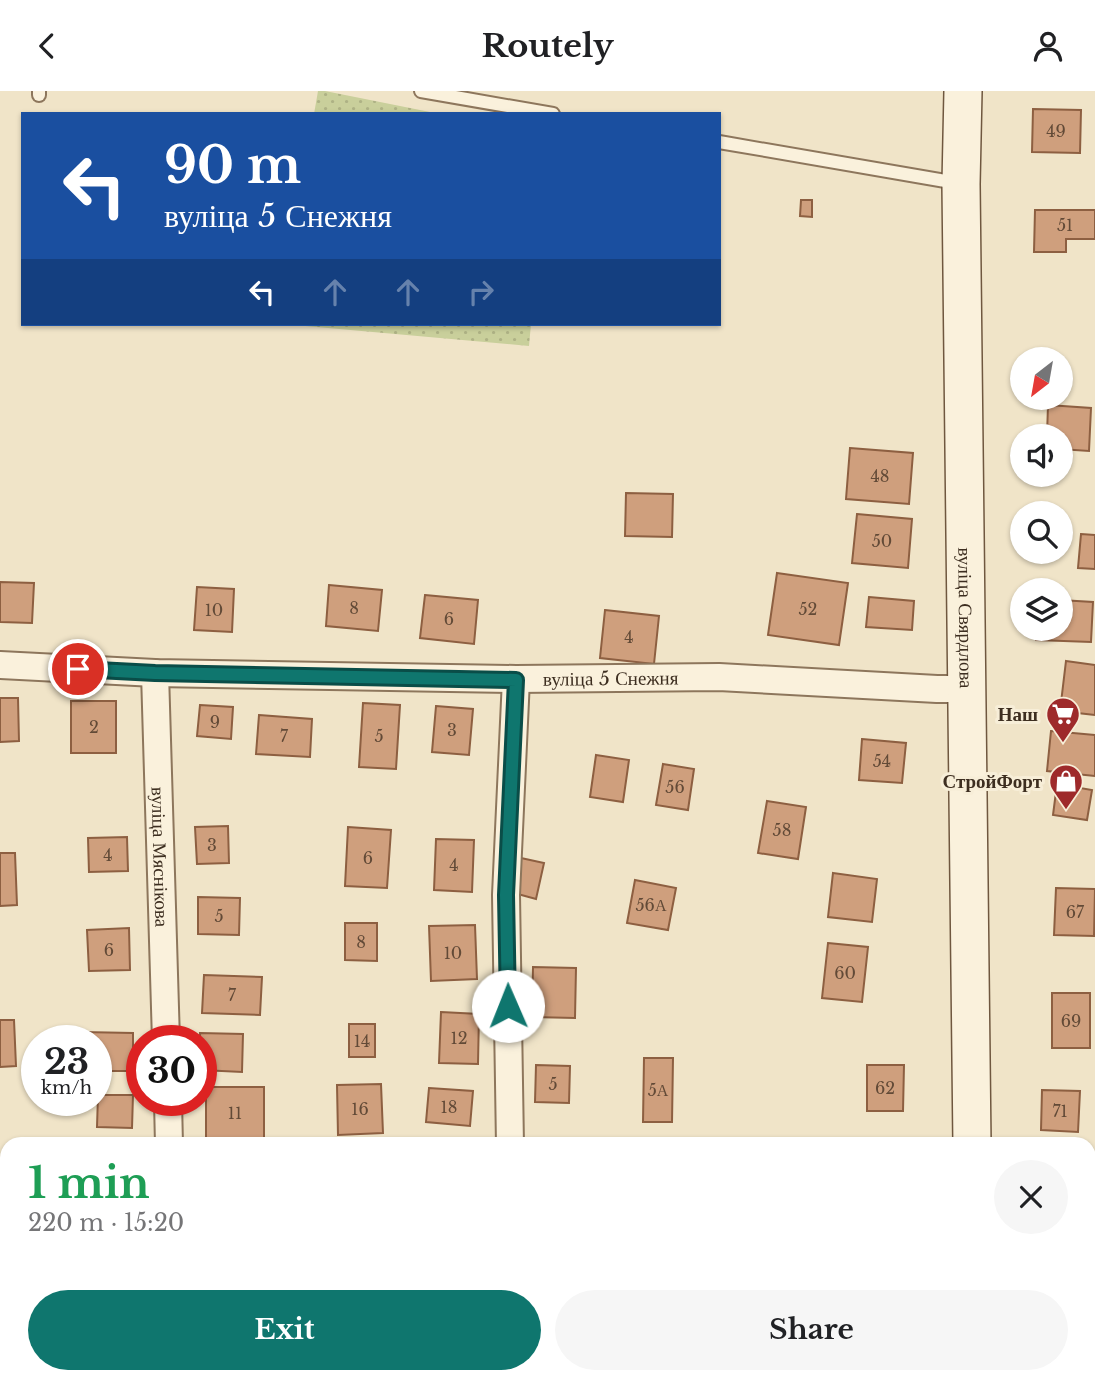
<!DOCTYPE html>
<html lang="en">
<head>
<meta charset="utf-8">
<style>
	:root { --surface:#fff; --page:#f6f6f6; --text:#202124; --muted:#757577; --accent:#0f766e }
	body { margin:0; font-family:"Libre Baskerville",serif; background:var(--page); color:var(--text); height:100vh; display:flex; flex-direction:column; font-size:26px; white-space:nowrap }
	* { box-sizing:border-box; margin:0 }
	p { font-size:23px; color:var(--muted) }
	.icon { flex:none; width:38px; height:38px; fill:none; stroke:currentColor; stroke-width:2; stroke-linecap:round; stroke-linejoin:round }
	.map { position:relative; flex:1; overflow:hidden }
	.panel { position:absolute; left:0px; top:1046px; width:1096px; height:247px; display:flex; flex-direction:column; background:var(--surface); border-radius:21px 21px 0 0; box-shadow:0 2px 5px #0004 }
	.panel>* { flex:none }
	.guide { position:absolute; left:21px; top:21px; width:700px; height:214px; border-radius:0px; box-shadow:0 2px 5px #0004; background:#1a4fa0; color:#fff; overflow:hidden }
	.needle { width:46px; rotate:211deg }
	.controls { position:absolute; left:1010px; top:256px; display:grid; gap:14px }
	.controls a { display:grid; place-items:center; width:63px; height:63px; border-radius:50%; background:var(--surface); box-shadow:0 2px 5px #0004; font-size:35px }
	.speed { position:absolute; left:21px; top:934px; display:flex; gap:14px; font-size:35px; font-weight:700; text-align:center }
	.speed>* { display:grid; place-content:center; width:91px; height:91px; border-radius:50%; background:var(--surface); box-shadow:0 2px 5px #0004; line-height:1 }
	.speed small { font-size:18px; font-weight:400 }
	.speed .limit { border:10px solid #d22; background:#fff; color:#111 }
	.pin { position:absolute; display:grid; place-items:center; width:60px; height:60px; color:#fff; margin:-30px; border:4px solid #fff; border-radius:50%; box-shadow:0 2px 7px #0007 }
	.me { position:absolute; width:77px; margin:-38px; rotate:359deg; stroke-linejoin:round; filter:drop-shadow(0 0 5px #0008) }
	.turn { display:flex; align-items:center; gap:24px; height:147px; padding:0 28px; font-size:32px }
	.turn .icon { width:91px; height:91px; stroke-width:2.5 }
	.turn b { display:block; font-size:49px; line-height:60px }
	.lanes { display:flex; align-items:center; height:66px; padding:0 28px; background:#0003; justify-content:center; gap:35px; direction:ltr }
	.lanes .off { opacity:.35 }
	.round { display:grid; place-items:center; flex:none; width:74px; height:74px; border-radius:37px; background:var(--page) }
	.summary { display:flex; align-items:center; justify-content:space-between; height:119px; padding:0 28px }
	h1 { font-size:42px; font-weight:800; line-height:52px; color:#1e9e55 }
	.primary-button { display:flex; gap:14px; margin-top:auto; padding:14px 28px }
	.primary-button a { flex:1; height:80px; border-radius:42px; background:var(--accent); color:#fff; font-size:28px; font-weight:800; line-height:80px; text-align:center }
	.primary-button a+a { background:var(--page); color:var(--text) }
	header { display:flex; justify-content:space-between; align-items:center; height:91px; padding:0 28px; background:var(--surface); font-size:32px; font-weight:800 }
	.map>svg:first-child { display:block }
</style>
</head>
<body>
<header><svg class="icon" aria-label="back" viewBox="0 0 24 24"><path d="M15 5l-7 7 7 7"/></svg>Routely<svg class="icon" aria-label="person" viewBox="0 0 24 24"><circle cx="12" cy="8" r="4"/><path d="M4 21q1-7 8-7t8 7"/></svg></header>
<div class="map">
<svg width="1095" height="1292" viewBox="0 0 1095 1292">
	<defs>
		<pattern id="park-dots" width="8" height="8" patternUnits="userSpaceOnUse" patternTransform="scale(1.75)"><rect width="8" height="8" fill="#c9cf9b"/><path d="M2 2h.1M6 6h.1" fill="none" stroke="#aeb285" stroke-width="1.8" stroke-linecap="round"/></pattern>
	</defs>
	<rect width="100%" height="100%" fill="#f0e4c8"/>
	<g fill="url(#park-dots)">
		<polygon points="318,0 325,0 440,23 314,23"/>
		<polygon points="283,233 531,233 529,255"/>
	</g>
	<g fill="#cf9f7d" stroke="#8d5f41" stroke-width="2">
		<polygon points="1033,18 1081,19 1080,62 1032,61"/>
		<polygon points="801,109 812,109 812,126 800,125"/>
		<polygon points="1035,119 1095,119 1095,148 1066,148 1066,161 1034,161"/>
		<polygon points="1048,314 1091,317 1089,360 1060,358 1060,345 1047,345"/>
		<polygon points="850,357 913,362 909,413 846,408"/>
		<polygon points="626,402 673,403 672,446 625,445"/>
		<polygon points="857,423 912,428 908,477 852,472"/>
		<polygon points="1081,443 1095,444 1095,478 1078,477"/>
		<polygon points="777,482 848,492 839,554 768,544"/>
		<polygon points="0,491 34,492 32,532 0,531"/>
		<polygon points="329,494 382,499 378,540 326,535"/>
		<polygon points="197,496 234,498 232,541 194,539"/>
		<polygon points="425,504 478,509 474,553 420,547"/>
		<polygon points="869,506 914,510 912,539 866,536"/>
		<polygon points="1060,509 1093,511 1091,551 1036,549 1037,537 1060,537"/>
		<polygon points="605,519 659,525 654,573 600,567"/>
		<polygon points="1066,570 1095,574 1095,624 1060,620"/>
		<polygon points="0,607 18,607 19,650 0,651"/>
		<rect x="71" y="610" width="45" height="52"/>
		<polygon points="363,612 400,614 396,678 359,676"/>
		<polygon points="200,614 233,616 231,648 197,645"/>
		<polygon points="436,615 473,618 469,664 432,661"/>
		<polygon points="259,624 312,628 310,666 256,663"/>
		<polygon points="1051,640 1095,644 1095,685 1047,680"/>
		<polygon points="862,648 906,652 902,692 859,689"/>
		<polygon points="596,664 629,669 623,711 590,706"/>
		<polygon points="663,673 694,678 688,719 656,714"/>
		<polygon points="1057,693 1092,699 1087,729 1053,724"/>
		<polygon points="767,710 806,716 798,768 758,762"/>
		<polygon points="228,735 229,772 197,773 195,736"/>
		<polygon points="348,736 391,739 387,797 345,795"/>
		<polygon points="127,746 128,780 89,781 88,747"/>
		<polygon points="436,748 474,749 472,801 434,799"/>
		<polygon points="0,762 15,762 17,814 0,815"/>
		<polygon points="521,767 544,772 536,808 514,802"/>
		<polygon points="833,782 877,788 872,831 828,826"/>
		<polygon points="635,789 676,797 668,839 627,832"/>
		<polygon points="1056,797 1095,798 1094,845 1054,844"/>
		<polygon points="198,806 240,807 239,844 198,843"/>
		<polygon points="345,832 377,832 377,870 345,869"/>
		<polygon points="475,834 477,888 431,890 429,835"/>
		<polygon points="129,837 130,879 89,880 87,839"/>
		<polygon points="828,852 868,856 862,911 822,907"/>
		<polygon points="533,876 576,877 575,927 532,926"/>
		<polygon points="204,884 262,886 260,924 202,922"/>
		<rect x="1052" y="902" width="38" height="55"/>
		<polygon points="441,921 479,923 478,973 439,972"/>
		<polygon points="0,929 14,929 16,975 0,976"/>
		<rect x="349" y="933" width="26" height="33"/>
		<polygon points="82,941 133,942 133,980 96,980 96,950 82,950"/>
		<polygon points="200,942 243,943 242,981 201,979"/>
		<polygon points="644,967 673,967 672,1031 643,1031"/>
		<polygon points="536,974 570,975 569,1012 535,1011"/>
		<polygon points="867,974 904,974 903,1020 867,1020"/>
		<polygon points="381,993 383,1042 338,1044 337,994"/>
		<polygon points="206,996 264,996 264,1049 206,1048"/>
		<polygon points="429,997 473,1000 470,1035 426,1031"/>
		<polygon points="1042,999 1080,1000 1078,1041 1041,1039"/>
		<polygon points="98,1004 133,1004 132,1037 97,1036"/>
		<rect x="0" y="1086" width="7" height="41"/>
		<rect x="0" y="1201" width="7" height="50"/>
		<polygon points="1088,1218 1092,1218 1090,1254 1088,1254"/>
		<polygon points="0,1272 7,1272 7,1286 33,1286 32,1292 0,1292"/>
		<polygon points="341,1286 373,1286 374,1292 341,1292"/>
		<rect x="423" y="1286" width="61" height="6"/>
		<rect x="533" y="1286" width="37" height="6"/>
		<polygon points="875,1286 915,1286 915,1292 874,1292"/>
		<polygon points="261,1289 261,1292 213,1292"/>
	</g>
	<g fill="none" stroke-linecap="round" stroke-linejoin="round">
		<g stroke="#8d765c" stroke-width="16">
			<g id="service">
				<polyline points="421,0 553,23"/>
				<polyline points="39,4 39,0"/>
				<polyline points="719,51 957,92"/>
				<polyline points="1088,1284 1095,1285"/>
			</g>
		</g>
		<g stroke="#8d765c" stroke-width="30">
			<g id="minor">
				<path id="s1" d="M0 574 155 582 516 588 719 586 937 598H968"/>
				<path id="s2" d="M155 582 166 950"/>
				<polyline points="168,1010 169,1054"/>
				<polyline points="510,1054 506,804 516,588"/>
				<polyline points="176,1286 176,1292"/>
				<polyline points="510,1292 510,1286"/>
			</g>
		</g>
		<g stroke="#6f573f" stroke-width="40">
			<g id="secondary">
				<path id="s3" d="M963 0 961 93 972 1054"/>
				<polyline points="979,1286 980,1292"/>
			</g>
		</g>
		<use href="#service" stroke="#faf1dc" stroke-width="12"/>
		<use href="#minor" stroke="#faf1dc" stroke-width="26"/>
		<use href="#secondary" stroke="#faf1dc" stroke-width="37"/>
	</g>
	<g fill="none" stroke-linecap="round" stroke-linejoin="round">
		<g stroke="#0a4d48" stroke-width="18">
			<polyline id="route" points="78,578 155,582 516,589 506,804 508,915"/>
		</g>
		<use href="#route" stroke="#0f766e" stroke-width="12"/>
	</g>
	<defs>
		<g id="supermarket-pin" transform="scale(1.75)"><path d="M0 17L-7.5 6A9.5 9.5 0 1 1 7.5 6Z" fill="#9e2a2b" stroke="#f7eed8"/><path d="M-6-5.5h2.5l.6 2H6L4.5 2H-2.5L-4.4-4H-6ZM-1.5 3.2a1.3 1.3 0 1 0 .1 0ZM3 3.2a1.3 1.3 0 1 0 .1 0Z" fill="#fff"/></g>
		<g id="shop-pin" transform="scale(1.75)"><path d="M0 17L-7.5 6A9.5 9.5 0 1 1 7.5 6Z" fill="#9e2a2b" stroke="#f7eed8"/><path d="M-5-2.5h2.3a2.7 3.5 0 0 1 5.4 0H5L5.5 6h-11ZM-1.5-2.5h3a1.5 2.3 0 0 0-3 0Z" fill="#fff"/></g>
	</defs>
	<g fill-rule="evenodd">
		<use href="#supermarket-pin" x="1063" y="623"/>
		<use href="#shop-pin" x="1066" y="690"/>
	</g>
	<g text-anchor="middle" dominant-baseline="central" stroke-width="6" stroke-linejoin="round" paint-order="stroke">
		<g font-size="16" fill="#624a37">
			<text x="1056" y="40">49</text>
			<text x="1065" y="134">51</text>
			<text x="880" y="385">48</text>
			<text x="882" y="450">50</text>
			<text x="354" y="517">8</text>
			<text x="808" y="518">52</text>
			<text x="214" y="519">10</text>
			<text x="449" y="528">6</text>
			<text x="629" y="546">4</text>
			<text x="215" y="631">9</text>
			<text x="94" y="636">2</text>
			<text x="452" y="639">3</text>
			<text x="284" y="645">7</text>
			<text x="379" y="645">5</text>
			<text x="882" y="670">54</text>
			<text x="675" y="696">56</text>
			<text x="782" y="739">58</text>
			<text x="212" y="754">3</text>
			<text x="108" y="764">4</text>
			<text x="368" y="767">6</text>
			<text x="454" y="774">4</text>
			<text x="651" y="814">56А</text>
			<text x="1075" y="821">67</text>
			<text x="219" y="825">5</text>
			<text x="361" y="851">8</text>
			<text x="109" y="859">6</text>
			<text x="453" y="862">10</text>
			<text x="845" y="882">60</text>
			<text x="232" y="904">7</text>
			<text x="1071" y="930">69</text>
			<text x="459" y="947">12</text>
			<text x="362" y="950">14</text>
			<text x="553" y="993">5</text>
			<text x="885" y="997">62</text>
			<text x="658" y="999">5А</text>
			<text x="449" y="1016">18</text>
			<text x="360" y="1018">16</text>
			<text x="1060" y="1020">71</text>
			<text x="235" y="1022">11</text>
		</g>
		<g font-size="19" fill="#3d2e20" stroke="#f7eed8">
			<text stroke="none"><textPath href="#s3" startOffset="527">вуліца Свярдлова</textPath></text>
			<text stroke="none"><textPath href="#s1" startOffset="611">вуліца 5 Снежня</textPath></text>
			<text stroke="none"><textPath href="#s2" startOffset="184">вуліца Мяснікова</textPath></text>
		</g>
		<g font-size="19" font-weight="bold" fill="#3d2e20" stroke="#f7eed8" text-anchor="end">
			<text x="1038" y="623">Наш</text>
			<text x="1042" y="690">СтройФорт</text>
		</g>
	</g>
</svg>
<div class="controls">
<a><svg class="needle" viewBox="-14 -14 28 28"><path d="M0-13l5 13h-10z" fill="#e53935"/><path d="M0 13l5-13h-10z" fill="#757577"/></svg></a>
<a><svg class="icon" aria-label="sound" viewBox="0 0 24 24"><path d="M4 9h4l5-4v14l-5-4H4zM17 9q2 3 0 6"/></svg></a>
<a><svg class="icon" aria-label="search" viewBox="0 0 24 24"><circle cx="10" cy="10" r="6"/><path d="M15 15l6 6"/></svg></a>
<a><svg class="icon" aria-label="layers" viewBox="0 0 24 24"><path d="M12 4l9 5-9 5-9-5zM3 14l9 5 9-5"/></svg></a>
</div>
<div class="speed"><div>23<small>km/h</small></div><div class="limit">30</div></div>
<div class="pin" style="left:78px;top:578px;background:#d93025"><svg class="icon" aria-label="arrive" viewBox="0 0 24 24"><path d="M6 21V4h12l-3 4 3 4H6"/></svg></div>
<svg class="me" style="left:508px;top:915px" viewBox="-20 -20 40 40"><circle r="19" fill="#fff"/><path d="M0-13L10 11 0 6-10 11z" fill="#0f766e"/></svg>
<div class="guide">
<div class="turn"><svg class="icon" aria-label="left" viewBox="0 0 24 24"><path d="M17 20v-9H6M10 6l-5 5 5 5"/></svg><div><b>90 m</b>вуліца 5 Снежня</div></div>
<div class="lanes"><svg class="icon" aria-label="left" viewBox="0 0 24 24"><path d="M17 20v-9H6M10 6l-5 5 5 5"/></svg><svg class="icon off" aria-label="ahead" viewBox="0 0 24 24"><path d="M12 20V5M6 11l6-6 6 6"/></svg><svg class="icon off" aria-label="ahead" viewBox="0 0 24 24"><path d="M12 20V5M6 11l6-6 6 6"/></svg><svg class="icon off" aria-label="right" viewBox="0 0 24 24"><path d="M7 20v-9h11M14 6l5 5-5 5"/></svg></div>
</div>
<section class="panel">
<div class="summary"><div><h1>1 min</h1><p>220 m · 15:20</p></div><a class="round"><svg class="icon" aria-label="close" viewBox="0 0 24 24"><path d="M6 6l12 12M18 6L6 18"/></svg></a></div>
<div class="primary-button"><a>Exit</a><a>Share</a></div>
</section>
</div>
</body>
</html>
